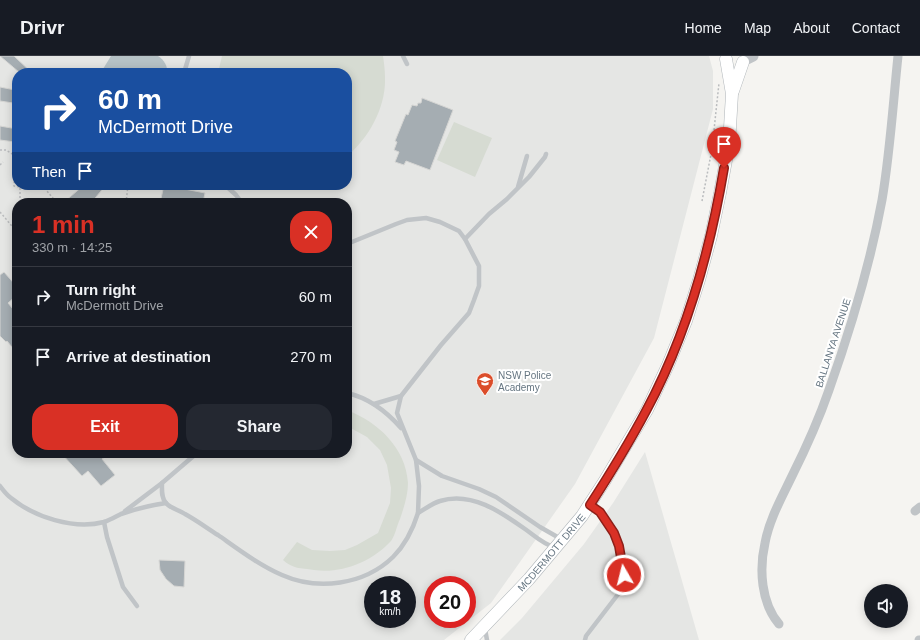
<!DOCTYPE html>
<html lang="en">
<head>
<meta charset="utf-8">
<style>
	:root { --surface:#171b24; --page:#242831; --text:#f1f3f6; --muted:#9ea1a6; --line:#363941; --accent:#d93025 }
	body { margin:0; font-family:Helvetica,sans-serif; background:var(--page); color:var(--text); height:100vh; display:flex; flex-direction:column; font-size:15px; white-space:nowrap }
	* { box-sizing:border-box; margin:0 }
	p { font-size:13px; color:var(--muted) }
	.icon { flex:none; width:22px; height:22px; fill:none; stroke:currentColor; stroke-width:2; stroke-linecap:round; stroke-linejoin:round }
	.map { position:relative; flex:1; overflow:hidden }
	.side { position:absolute; left:12px; top:142px; width:340px; height:260px; display:flex; flex-direction:column; background:var(--surface); border-radius:16px; box-shadow:0 2px 10px #0003 }
	.side>* { flex:none }
	.banner { position:absolute; left:12px; top:12px; width:340px; height:122px; border-radius:16px; box-shadow:0 2px 10px #0003; background:#1a4fa0; color:#fff; overflow:hidden }
	.tools { position:absolute; left:864px; top:528px; display:grid; gap:8px }
	.tools a { display:grid; place-items:center; width:44px; height:44px; border-radius:50%; background:var(--surface); box-shadow:0 2px 10px #0003; font-size:20px }
	.speed { position:absolute; left:364px; top:520px; display:flex; gap:8px; font-size:20px; font-weight:700; text-align:center }
	.speed>* { display:grid; place-content:center; width:52px; height:52px; border-radius:50%; background:var(--surface); box-shadow:0 2px 10px #0003; line-height:1 }
	.speed small { font-size:10px; font-weight:400 }
	.speed .limit { border:6px solid #d22; background:#fff; color:#111 }
	.pin { position:absolute; display:grid; place-items:center; width:34px; height:34px; color:#fff; margin:-41px -17px; border-radius:50% 50% 50% 0; rotate:-45deg; box-shadow:0 0 4px #0007 }
	.pin .icon { rotate:45deg }
	.me { position:absolute; width:44px; margin:-22px; rotate:352deg; stroke-linejoin:round; filter:drop-shadow(0 0 3px #0008) }
	.turn { display:flex; align-items:center; gap:14px; height:84px; padding:0 20px; font-size:18px }
	.turn .icon { width:52px; height:52px; stroke-width:2.5 }
	.turn b { display:block; font-size:28px; line-height:34px }
	.then { display:flex; align-items:center; height:38px; padding:0 20px; background:#0003; gap:8px; font-size:15px }
	.round { display:grid; place-items:center; flex:none; width:42px; height:42px; border-radius:16px; background:var(--page) }
	.summary { display:flex; align-items:center; justify-content:space-between; height:68px; padding:0 20px }
	h1 { font-size:24px; font-weight:700; line-height:30px; color:var(--accent) }
	.button { display:flex; gap:8px; margin-top:auto; padding:8px 20px }
	.button a { flex:1; height:46px; border-radius:16px; background:var(--accent); color:#fff; font-size:16px; font-weight:700; line-height:46px; text-align:center }
	.button a+a { background:var(--page); color:var(--text) }
	ul { padding:0; list-style:none }
	li { display:flex; align-items:center; gap:12px; height:60px; padding:0 20px; border-top:1px solid var(--line) }
	li div { flex:1 }
	li b { display:block; font-size:15px }
	li em { font-style:normal }
	header { display:flex; align-items:center; gap:24px; box-sizing:border-box; height:56px; padding:0 20px; background:var(--surface); border-bottom:1px solid var(--line) }
	header strong { font-size:19px }
	nav { display:flex; gap:22px; margin-inline-start:auto; font-size:14px }
	.map>svg:first-child { display:block }
</style>
</head>
<body>
<header>
<strong>Drivr</strong>
<nav><a>Home</a><a>Map</a><a>About</a><a>Contact</a></nav>
</header>
<div class="map">
<svg width="920" height="584" viewBox="0 0 920 584">
	<rect width="100%" height="100%" fill="#f5f4f1"/>
	<g fill="#e5e6e4" fill-rule="evenodd">
		<path d="M0 0H709L713 15V53L654 282 575 428 491 547 444 584H0ZM17 17H347V129H17ZM17 147H347V397H17ZM373 529H407V563H373ZM433 529H467V563H433Z"/>
		<polygon points="645,396 699,584 500,584 522,562 584,488 613,447"/>
	</g>
	<g fill="#d6dbd2">
		<path d="M222 0H383C384 7 385 14 385 22 386 51 369 82 347 100V17H218Z"/>
		<polygon points="454,66 492,82 475,121 437,104"/>
		<path d="M347 354C378 366 406 392 408 427 408 439 404 451 400 463 397 469 395 480 391 485 372 506 341 518 314 514 300 512 293 513 283 504L297 486 312 494 330 495 345 494 357 489 378 477 390 447 391 432 387 409 380 394 367 381 347 370Z"/>
	</g>
	<path fill="#b6c2c6" d="M111 0H158C164 4 168 10 167 17H102L103 13Z"/>
	<g fill="#a5adb2" stroke="#d6d6d4">
		<polygon points="0,0 14,0 32,17 20,17"/>
		<polygon points="0,31 15,34 13,47 0,45"/>
		<polygon points="422,42 453,54 430,114 406,105 404,109 395,106 399,96 394,94 397,86 395,85 406,58 408,59 412,49 417,50 418,47 421,47"/>
		<polygon points="0,70 17,73 17,84 15,84 15,86 0,84"/>
		<polygon points="84,129 106,129 91,147 63,147"/>
		<polygon points="164,129 205,137 203,147 160,147"/>
		<polygon points="4,216 17,231 17,239 8,247 17,258 17,297 7,285 6,286 0,280 0,219"/>
		<polygon points="61,397 110,397 102,403 115,419 101,430 88,415 82,420"/>
		<polygon points="159,504 185,505 184,531 174,530 166,523 160,514"/>
	</g>
	<g fill="none" stroke-linecap="round" stroke-linejoin="round">
		<g stroke="#b0b6ba" stroke-width="13">
			<g id="secondary">
				<polyline points="733,35 743,6"/>
				<path id="s1" d="M471 584 529 523 582 460 604 426 647 354 668 309 686 265 699 224 711 180 720 137 729 88 732 38 726 3"/>
			</g>
		</g>
		<g stroke="#babcbe" stroke-width="1.5" stroke-dasharray="2 2" stroke-linecap="butt">
			<polyline points="0,94 6,94 17,101"/>
			<polyline points="17,106 15,108 14,130 20,131 20,144 23,147"/>
			<polyline points="0,109 3,106"/>
			<polyline points="42,129 57,147"/>
			<polyline points="702,145 712,93 719,27"/>
			<polyline points="126,147 128,129"/>
			<polyline points="0,156 17,176"/>
		</g>
		<g stroke="#c0c4c7" stroke-width="4.5">
			<polyline points="403,0 407,8"/>
			<polyline points="184,17 189,0"/>
			<polyline points="225,129 236,139 242,147"/>
			<polyline points="518,131 527,100"/>
			<polyline points="465,183 489,158 507,143 529,121 545,101 546,98"/>
			<polyline points="347,188 396,168 407,164 426,162 440,166 459,175 465,183 479,210 479,230 474,244 469,257 441,289 401,340 397,357 416,404 442,420 479,433 496,441 540,471 561,483"/>
			<path d="M347 337C369 342 387 356 401 372"/>
			<polyline points="374,348 401,340"/>
			<path d="M197 397 162 427C162 434 161 442 166 447 170 452 179 454 185 458 196 464 207 472 218 479 238 493 259 509 282 519 318 535 364 529 393 501 405 489 413 473 418 457 425 453 433 447 440 445 471 435 501 456 525 473 535 480 543 488 554 491"/>
			<polyline points="416,404 419,430 418,457"/>
			<path d="M0 430C3 434 7 439 11 442 34 461 74 474 104 466 110 464 115 461 121 458 136 453 151 449 166 447"/>
			<polyline points="125,455 162,427"/>
			<polyline points="104,466 107,481 123,531 137,550"/>
			<polyline points="485,573 487,584"/>
			<polyline points="585,584 586,580 619,537 623,528 624,519 619,490 614,477 600,456 589,449"/>
		</g>
		<g stroke="#c0c4c7" stroke-width="9">
			<polyline points="915,455 920,451"/>
			<path d="M779 568C761 547 759 513 765 487 769 464 782 441 792 420 806 392 819 363 829 334 851 272 870 209 882 144 890 97 893 48 898 0"/>
			<polyline points="919,584 920,584"/>
		</g>
		<polyline stroke="#c0c4c7" stroke-width="11" points="747,3 753,0"/>
		<use href="#secondary" stroke="#fff" stroke-width="12"/>
	</g>
	<g fill="none" stroke-linecap="round" stroke-linejoin="round">
		<g stroke="#8d1f18" stroke-width="10">
			<path id="route" d="M624 519 619 490 614 477 600 456 590 449C610 418 629 387 646 355 686 281 710 195 724 112"/>
		</g>
		<use href="#route" stroke="#d93025" stroke-width="7"/>
	</g>
	<defs>
		<g id="university-pin" transform="scale(0.9)"><path d="M0 17L-7.5 6A9.5 9.5 0 1 1 7.5 6Z" fill="#db4d2a" stroke="#fff"/><path d="M0-5L7-2L0 1L-7-2ZM-4 1L0 2.5L4 1V4Q0 6-4 4Z" fill="#fff"/></g>
	</defs>
	<g fill-rule="evenodd">
		<use href="#university-pin" x="485" y="325"/>
	</g>
	<g text-anchor="middle" dominant-baseline="central" stroke-width="4" stroke-linejoin="round" paint-order="stroke">
		<g font-size="10" fill="#657581" stroke="#fff">
			<text transform="translate(833 287) rotate(-72)">BALLANYA AVENUE</text>
			<text stroke="none"><textPath href="#s1" startOffset="119">MCDERMOTT DRIVE</textPath></text>
		</g>
		<g font-size="10" fill="#657581" stroke="#fff" text-anchor="start">
			<text x="498" y="319">NSW Police<tspan x="498" dy="12">Academy</tspan></text>
		</g>
	</g>
</svg>
<div class="tools">
<a><svg class="icon" aria-label="sound" viewBox="0 0 24 24"><path d="M4 9h4l5-4v14l-5-4H4zM17 9q2 3 0 6"/></svg></a>
</div>
<div class="speed"><div>18<small>km/h</small></div><div class="limit">20</div></div>
<div class="pin" style="left:724px;top:112px;background:#d93025"><svg class="icon" aria-label="arrive" viewBox="0 0 24 24"><path d="M6 21V4h12l-3 4 3 4H6"/></svg></div>
<svg class="me" style="left:624px;top:519px" viewBox="-20 -20 40 40"><circle r="17" fill="#d93025" stroke="#fff" stroke-width="3"/><path d="M0-11L8 9 0 5-8 9z" fill="#fff"/></svg>
<div class="banner">
<div class="turn"><svg class="icon" aria-label="right" viewBox="0 0 24 24"><path d="M7 20v-9h11M14 6l5 5-5 5"/></svg><div><b>60 m</b>McDermott Drive</div></div>
<div class="then">Then<svg class="icon" aria-label="arrive" viewBox="0 0 24 24"><path d="M6 21V4h12l-3 4 3 4H6"/></svg></div>
</div>
<section class="side">
<div class="summary"><div><h1>1 min</h1><p>330 m · 14:25</p></div><a class="round" style="background:#d93025;color:#fff"><svg class="icon" aria-label="close" viewBox="0 0 24 24"><path d="M6 6l12 12M18 6L6 18"/></svg></a></div>
<ul>
<li><svg class="icon" aria-label="right" viewBox="0 0 24 24"><path d="M7 20v-9h11M14 6l5 5-5 5"/></svg><div><b>Turn right</b><p>McDermott Drive</p></div><em>60 m</em></li>
<li><svg class="icon" aria-label="arrive" viewBox="0 0 24 24"><path d="M6 21V4h12l-3 4 3 4H6"/></svg><div><b>Arrive at destination</b></div><em>270 m</em></li>
</ul>
<div class="button"><a>Exit</a><a>Share</a></div>
</section>
</div>
</body>
</html>
